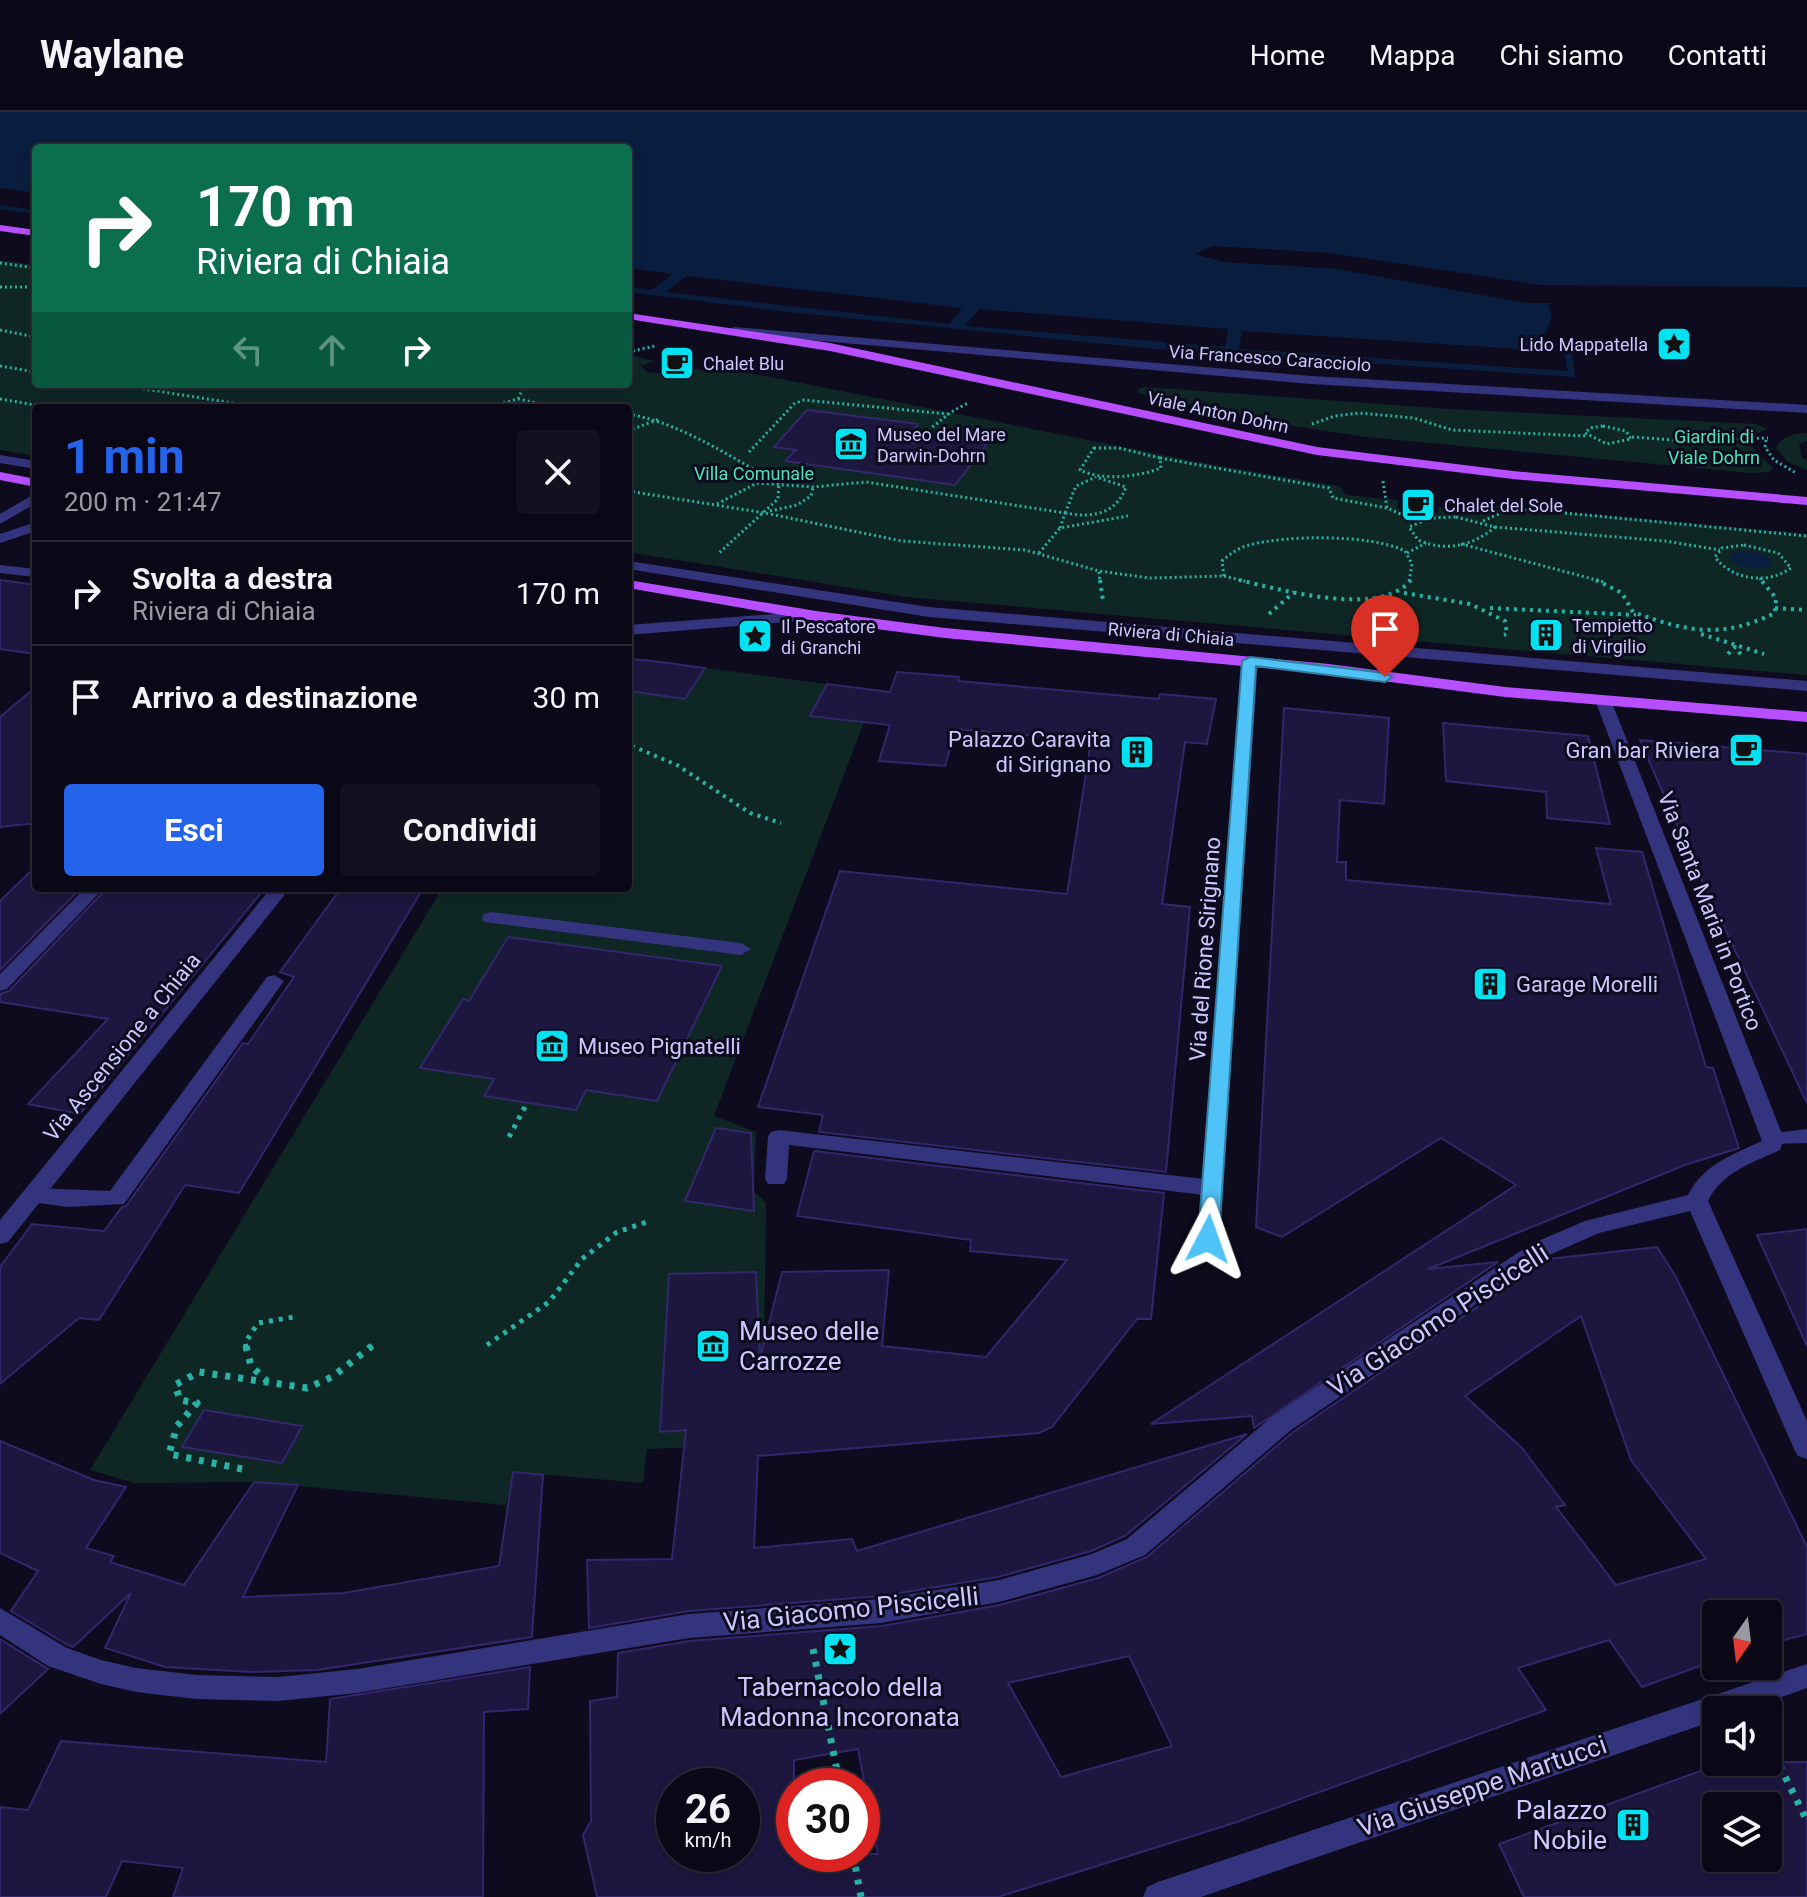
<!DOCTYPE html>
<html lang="it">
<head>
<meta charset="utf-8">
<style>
	:root { --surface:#0a0816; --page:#13111f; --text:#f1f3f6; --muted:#999aa1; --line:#2a2935; --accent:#2563eb }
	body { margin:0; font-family:Roboto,sans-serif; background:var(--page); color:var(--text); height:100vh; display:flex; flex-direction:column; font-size:30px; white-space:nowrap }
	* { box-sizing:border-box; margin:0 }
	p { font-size:26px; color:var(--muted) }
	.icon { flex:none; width:44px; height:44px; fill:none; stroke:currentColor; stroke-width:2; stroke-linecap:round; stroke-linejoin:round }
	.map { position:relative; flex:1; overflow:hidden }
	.sheet { position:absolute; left:32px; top:292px; width:600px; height:488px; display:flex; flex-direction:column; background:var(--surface); border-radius:8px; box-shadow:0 4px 12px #0003,0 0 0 2px var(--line) }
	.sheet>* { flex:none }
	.top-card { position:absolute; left:32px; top:32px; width:600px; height:244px; border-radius:8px; box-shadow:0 4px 12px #0003,0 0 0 2px var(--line); background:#0b6e4f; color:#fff; overflow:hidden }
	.needle { width:52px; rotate:194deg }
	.tools { position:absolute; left:1702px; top:1488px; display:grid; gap:16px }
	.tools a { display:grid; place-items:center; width:80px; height:80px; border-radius:8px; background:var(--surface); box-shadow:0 4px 12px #0003,0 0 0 2px var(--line); font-size:40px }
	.speed { position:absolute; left:656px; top:1656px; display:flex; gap:16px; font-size:40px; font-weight:700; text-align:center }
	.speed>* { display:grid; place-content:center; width:104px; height:104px; border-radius:50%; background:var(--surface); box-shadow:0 4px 12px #0003,0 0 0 2px var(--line); line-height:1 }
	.speed small { font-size:20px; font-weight:400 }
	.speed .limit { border:12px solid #d22; background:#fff; color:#111 }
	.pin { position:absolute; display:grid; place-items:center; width:68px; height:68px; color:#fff; margin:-82px -34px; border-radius:50% 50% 50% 0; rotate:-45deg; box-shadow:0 0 8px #0007 }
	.pin .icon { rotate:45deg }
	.me { position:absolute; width:88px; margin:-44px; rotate:4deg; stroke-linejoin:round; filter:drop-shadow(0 0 6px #0008) }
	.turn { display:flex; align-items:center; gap:28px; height:168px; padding:0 32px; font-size:36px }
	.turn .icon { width:104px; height:104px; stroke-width:2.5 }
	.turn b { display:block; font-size:56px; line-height:68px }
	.lanes { display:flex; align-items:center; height:76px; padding:0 32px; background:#0003; justify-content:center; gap:40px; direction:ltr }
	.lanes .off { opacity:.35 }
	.round { display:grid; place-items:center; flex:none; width:84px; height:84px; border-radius:8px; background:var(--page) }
	.head { display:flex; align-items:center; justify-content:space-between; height:136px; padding:0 32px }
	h1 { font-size:48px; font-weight:700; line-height:60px; color:var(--accent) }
	.action { display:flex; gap:16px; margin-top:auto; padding:16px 32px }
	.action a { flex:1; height:92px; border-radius:8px; background:var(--accent); color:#fff; font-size:32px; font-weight:700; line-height:92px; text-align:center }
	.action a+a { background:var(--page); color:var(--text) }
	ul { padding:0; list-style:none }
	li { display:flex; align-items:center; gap:24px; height:104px; padding:0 32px; border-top:2px solid var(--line) }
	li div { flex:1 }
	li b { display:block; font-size:30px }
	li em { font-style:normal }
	header { display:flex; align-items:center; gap:48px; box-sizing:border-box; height:112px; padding:0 40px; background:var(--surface); border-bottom:2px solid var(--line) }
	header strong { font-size:38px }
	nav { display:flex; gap:44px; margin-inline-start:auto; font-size:28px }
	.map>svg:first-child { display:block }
</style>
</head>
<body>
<header>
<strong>Waylane</strong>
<nav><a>Home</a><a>Mappa</a><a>Chi siamo</a><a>Contatti</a></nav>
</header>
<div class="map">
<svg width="1807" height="1785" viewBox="0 0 1807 1785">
	<rect width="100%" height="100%" fill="#0d0b1d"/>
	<g fill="#0e2725">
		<path d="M0 148 36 153V272H628V242L654 249 641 254 647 260 682 263 691 256 713 260 718 256 781 267 1219 354 1339 374 1346 383 1398 388 1397 396 1406 401C1418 397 1427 404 1438 400V395L1477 399 1489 393 1807 422V563L907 485 628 440V296H36V344L0 338Z"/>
		<polygon points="1146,275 1449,297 1756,312 1768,317 1751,323 1748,328 1757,341 1773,356 1770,360 1751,361 1366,325 1273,311 1137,281 1140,276"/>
		<path d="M1807 321V329L1799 332 1802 346 1807 348V358L1788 350 1776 336C1781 324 1795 321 1807 321Z"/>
		<polygon points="653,549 879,579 864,610 714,1004 756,1020 754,1079 766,1091 763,1332 647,1337 643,1371 514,1360 506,1393 254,1370 134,1371 90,1358 442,777 437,776 628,776 628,585"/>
	</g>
	<g fill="#091e3e">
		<polygon points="0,0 1807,0 1807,191 1559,189 1548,193 1552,204 1540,236 1572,241 1575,265 1156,237 779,199 628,180 628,36 36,36 36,102 0,97"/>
		<path d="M1749 439 1770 446 1771 453C1757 460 1738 457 1728 445L1734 440Z"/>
	</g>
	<g fill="#0d0b1d">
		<polygon points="0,76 36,81 36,98 0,93"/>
		<polygon points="1213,134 1330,141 1540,173 1807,175 1807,191 1526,191 1337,157 1224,150 1195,142"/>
		<polygon points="628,156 673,162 651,178 628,175"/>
		<polygon points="687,164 962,196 949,212 665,180"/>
		<polygon points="979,197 1228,217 1225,235 965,214"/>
		<polygon points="1242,219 1564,240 1568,259 1239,237"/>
	</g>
	<g fill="#1d163f" stroke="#32276c" stroke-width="2" fill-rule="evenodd">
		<polygon points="807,298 918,312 911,322 987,332 955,373 785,349 796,338 774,335"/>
		<polygon points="0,468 36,473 36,542 0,537"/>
		<polygon points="628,547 653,549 705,556 685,587 657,583 628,579"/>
		<polygon points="897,560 959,565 958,569 1159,587 1160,582 1216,587 1207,632 1185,630 1162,792 1190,795 1166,1060 819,1020 823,1003 758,995 840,759 1067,782 1091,629 956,617 945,654 879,649 890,613 810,604 827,572 890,580"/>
		<polygon points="36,575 36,711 0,715 0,605"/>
		<polygon points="1284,596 1389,606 1384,692 1340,688 1337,750 1346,750 1346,768 1611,792 1596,736 1642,740 1706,955 1713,956 1739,1036 1685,1053 1428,1157 1498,1150 1254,1316 1252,1304 1151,1312 1516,1073 1441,1026 1282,1125 1256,1115"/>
		<polygon points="1443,611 1588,624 1610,712 1547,706 1546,680 1446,669"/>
		<polygon points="1640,628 1807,642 1807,991 1690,743"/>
		<polygon points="36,754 36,776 81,776 0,858 0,789"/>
		<polygon points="107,776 265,776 80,1002 28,992 108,907 0,890 0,882 9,879"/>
		<polygon points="341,776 421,780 239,1081 185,1073 99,1208 79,1206 0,1272 0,1155 32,1112 104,1119 122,1095 126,1094 243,931 248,932 294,865 280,860"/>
		<polygon points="508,825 722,854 657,989 586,978 576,998 484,984 494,967 420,956 463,887 469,889"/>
		<polygon points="716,1016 751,1021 754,1099 685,1089"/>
		<polygon points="814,1039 1164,1081 1151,1207 1137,1207 1052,1315 1039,1321 758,1344 754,1436 852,1427 857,1439 1247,1322 1125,1424 1091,1439 998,1465 881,1484 689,1499 589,1516 587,1448 672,1447 686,1318 660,1320 669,1162 756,1160 760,1246 782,1160 889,1158 882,1234 986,1245 1067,1148 970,1139 971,1128 797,1104"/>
		<polygon points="1807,1117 1807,1234 1757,1123"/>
		<path d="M1657 1135 1676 1165 1807 1435V1522L1768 1532V1502H1716V1548L1642 1575 1609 1528 1518 1556 1546 1598 1234 1711 998 1785H597L583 1723 591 1709 590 1589 617 1585 618 1541 689 1529 882 1514 1000 1493 1098 1466 1147 1445 1293 1320 1548 1147ZM1581 1204 1631 1348 1706 1447 1616 1473 1556 1395 1565 1393 1522 1336 1465 1284ZM1129 1544 1172 1634 1061 1665 1008 1571ZM858 1637 878 1742H794V1648ZM674 1674H742V1742H674Z"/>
		<polygon points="204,1298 302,1314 282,1351 182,1335"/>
		<polygon points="0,1329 94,1368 126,1375 86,1436 114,1444 110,1450 184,1473 254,1370 298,1373 243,1485 344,1481 499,1454 513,1360 543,1363 532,1525 317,1558 251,1560 165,1555 105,1536 131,1481 73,1535 68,1533 11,1499 38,1459 0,1441"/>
		<polygon points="0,1527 48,1557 0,1602"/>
		<polygon points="530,1555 528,1597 484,1600 483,1785 173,1785 183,1756 122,1749 106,1785 0,1785 0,1695 28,1698 61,1629 326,1650 330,1587"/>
		<path d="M1725 1650H1807V1785H1524L1499 1732ZM1716 1694H1768V1746H1716Z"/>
	</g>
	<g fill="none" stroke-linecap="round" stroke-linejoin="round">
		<g stroke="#28b2a5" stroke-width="3" stroke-dasharray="2 3" stroke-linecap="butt">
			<polyline points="0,151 36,156"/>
			<polyline points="0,175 36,175"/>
			<polyline points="0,218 36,225"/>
			<polyline points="628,240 655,234"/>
			<polyline points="0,254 36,260"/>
			<polyline points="113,272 264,296"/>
			<polyline points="0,287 53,296"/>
			<polyline points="518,287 525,272"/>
			<polyline points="484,296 518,287 562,296"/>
			<path d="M628 302C684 312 729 345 779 371L778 387 719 441"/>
			<polyline points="1312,312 1335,304 1359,301 1414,306 1452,318 1587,324"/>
			<polygon points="1603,314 1626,319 1631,327 1607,332 1585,321 1590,316"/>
			<polyline points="628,319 659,307"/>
			<polyline points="1632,325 1673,328 1768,326"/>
			<polyline points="1766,328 1765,335 1774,348 1796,361"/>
			<polyline points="913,331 951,300 968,291"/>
			<path d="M1094 336H1119L1160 346 1161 356C1138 365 1102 369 1080 358Z"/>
			<polyline points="749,340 794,292 804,288 948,302"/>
			<polyline points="1160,346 1329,376 1333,386 1387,396"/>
			<polyline points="1383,369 1387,396 1416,409"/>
			<polyline points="628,379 765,401 902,429 1025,438 1099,459 1149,466 1224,464"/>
			<polyline points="717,392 757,371 813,375 866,370 1065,401"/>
			<polyline points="770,399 797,393 811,384 813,375"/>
			<path d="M1065 401C1091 406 1116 403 1126 375L1096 365"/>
			<polyline points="1065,401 1076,374 1096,365"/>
			<path d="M1456 405 1495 415C1473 434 1445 440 1418 428L1409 415 1431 406Z"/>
			<polyline points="1483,409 1512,396 1807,424"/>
			<polyline points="1495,415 1665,429 1720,438"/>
			<polyline points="1060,416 1065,401"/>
			<polyline points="1461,432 1604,470"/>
			<path d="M1744 433 1778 441 1791 456C1768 473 1732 468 1715 445L1722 436Z"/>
			<polyline points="1039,441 1060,416 1128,404"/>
			<polyline points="1407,441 1426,431"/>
			<polyline points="1099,460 1100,470"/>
			<polyline points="1224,464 1248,470"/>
			<path d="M1224 464 1222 449C1230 442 1238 436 1249 433 1286 423 1371 422 1405 439L1412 452 1409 470"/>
			<polyline points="1760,466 1763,470"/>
		</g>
		<g stroke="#28b2a5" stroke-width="4" stroke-dasharray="3 5" stroke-linecap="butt">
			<polyline points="1100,468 1103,489"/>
			<path d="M1239 468C1282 478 1380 506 1411 468"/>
			<path d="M1596 468 1622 481 1633 500C1687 520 1722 527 1775 501L1776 486 1761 468"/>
			<polyline points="1404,481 1470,492 1505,509 1507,522 1504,523"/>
			<polyline points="1490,496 1636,503"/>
			<polyline points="1775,496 1807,498"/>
			<polyline points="1269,502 1294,480"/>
			<polyline points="1701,522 1764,542"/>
			<polyline points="1728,542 1735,535 1742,544"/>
			<polyline points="632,634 677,653 750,701 781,711"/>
		</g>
		<g stroke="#28b2a5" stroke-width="5" stroke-dasharray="4 6" stroke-linecap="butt">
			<polyline points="509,1025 527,991"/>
			<polyline points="487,1233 549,1190 582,1147 617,1120 650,1109"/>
			<polyline points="246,1236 245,1231 258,1211 294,1205"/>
			<polyline points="369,1236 377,1230"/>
		</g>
		<g stroke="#28b2a5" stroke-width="7" stroke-dasharray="5 8" stroke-linecap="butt">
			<polyline points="246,1234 251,1254 267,1269"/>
			<polyline points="242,1357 169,1342 177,1314 197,1291 180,1288 175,1273 199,1260 307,1276 332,1265 372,1234"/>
			<polyline points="813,1537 840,1674"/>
			<polyline points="1768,1630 1807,1709"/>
			<polyline points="853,1742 861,1785"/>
		</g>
		<g fill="#34347e" fill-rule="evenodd">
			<polygon points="85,776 104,776 7,877 0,879 0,862"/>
			<polygon points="491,800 741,831 751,837 741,843 484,810 482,806 484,802"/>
			<polygon points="274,863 284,869 124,1092 68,1095 25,1089 22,1084 25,1079 33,1076 110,1079 267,865"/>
			<polygon points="779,1018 1212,1068 1220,1071 1223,1076 1220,1081 1212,1084 789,1033 787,1067 784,1072 768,1072 765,1067 768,1025 771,1020"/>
		</g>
		<g fill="#34347e" fill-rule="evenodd">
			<polygon points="734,215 1311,264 1807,293 1807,301 1311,272 730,221 730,217"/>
			<polygon points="1807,1017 1807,1031 1765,1032 1762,1027 1765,1022"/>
		</g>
		<g fill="#34347e" fill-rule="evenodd">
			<polygon points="0,453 36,457 36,465 0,461"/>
			<polygon points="816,499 821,501 821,507 628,523 628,513"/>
			<polygon points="1250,544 1258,549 1219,1127 1216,1133 1200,1133 1197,1127 1242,549"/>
			<path d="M1603 583 1611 588 1784 1027 1780 1038C1752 1051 1722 1060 1708 1089L1807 1309V1347L1798 1344 1794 1337 1690 1099 1599 1121 1547 1144 1291 1318 1145 1443 1097 1463 999 1490 881 1511 689 1526 357 1581 278 1589 197 1587 136 1580 101 1572 48 1554 0 1523V1496L67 1536 101 1548 136 1556 197 1563 278 1565 357 1557 689 1502 881 1487 999 1468 1092 1442 1127 1427 1273 1304 1531 1132 1585 1109 1688 1083C1704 1052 1732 1043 1762 1029L1595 588Z"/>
			<polygon points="271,776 290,776 8,1130 0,1132 0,1108"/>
			<polygon points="1807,1552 1807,1576 1744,1598 1716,1598 1716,1608 1201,1785 1143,1785 1147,1775 1158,1770"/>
		</g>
		<g fill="#34347e" fill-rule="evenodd">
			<polygon points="0,343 36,349 36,357 0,351"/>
			<polygon points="36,381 36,391 0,412 0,402"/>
			<polygon points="36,410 36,419 0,431 0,422"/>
			<polygon points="628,449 929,495 1807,569 1807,579 929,505 628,457"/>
		</g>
		<g fill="#b74eff" fill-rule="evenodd">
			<polygon points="0,113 36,118 36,124 0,119"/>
			<polygon points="628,201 830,231 1317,335 1513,359 1807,385 1807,393 1513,367 1317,343 830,239 628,207"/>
			<polygon points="0,360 36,367 36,375 0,368"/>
			<polygon points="628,468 816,499 945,516 1329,552 1505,575 1807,600 1807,610 1505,585 1329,562 945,526 816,509 628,476"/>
		</g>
	</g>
	<polygon fill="#4fc3f7" stroke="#337fa1" stroke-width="2" points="1250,545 1385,561 1392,565 1385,570 1256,554 1219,1127 1216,1132 1201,1132 1198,1127 1242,549"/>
	<defs>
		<g id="sight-square" transform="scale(1.8)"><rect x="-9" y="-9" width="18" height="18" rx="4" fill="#00e2f2" stroke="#0d0b1d"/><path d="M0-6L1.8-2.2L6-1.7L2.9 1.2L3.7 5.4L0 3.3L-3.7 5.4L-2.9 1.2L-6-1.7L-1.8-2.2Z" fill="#111"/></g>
		<g id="cafe-square" transform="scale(1.8)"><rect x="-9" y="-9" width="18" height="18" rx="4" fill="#00e2f2" stroke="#0d0b1d"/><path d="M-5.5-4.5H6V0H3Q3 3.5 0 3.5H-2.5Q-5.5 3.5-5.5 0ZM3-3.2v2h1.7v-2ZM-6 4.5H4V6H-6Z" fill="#111"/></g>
		<g id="museum-square" transform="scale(1.8)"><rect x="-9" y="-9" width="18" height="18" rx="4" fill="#00e2f2" stroke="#0d0b1d"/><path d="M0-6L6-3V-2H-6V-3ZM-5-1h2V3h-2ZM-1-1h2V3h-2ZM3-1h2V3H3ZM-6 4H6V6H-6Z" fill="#111"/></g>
		<g id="building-square" transform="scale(1.8)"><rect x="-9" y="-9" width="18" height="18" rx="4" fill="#00e2f2" stroke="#0d0b1d"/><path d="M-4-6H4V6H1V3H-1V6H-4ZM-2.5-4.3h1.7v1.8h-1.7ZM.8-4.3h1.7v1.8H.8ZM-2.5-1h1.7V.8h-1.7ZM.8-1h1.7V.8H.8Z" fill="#111"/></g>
	</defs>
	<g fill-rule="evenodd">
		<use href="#sight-square" x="1674" y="232"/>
		<use href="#cafe-square" x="677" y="251"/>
		<use href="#museum-square" x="851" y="332"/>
		<use href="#cafe-square" x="1418" y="393"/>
		<use href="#building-square" x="1546" y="523"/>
		<use href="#sight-square" x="755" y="524"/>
		<use href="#cafe-square" x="1746" y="638"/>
		<use href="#building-square" x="1137" y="640"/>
		<use href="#building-square" x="1490" y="872"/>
		<use href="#museum-square" x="552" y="934"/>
		<use href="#museum-square" x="713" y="1234"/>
		<use href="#sight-square" x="840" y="1537"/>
		<use href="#building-square" x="1633" y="1713"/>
	</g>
	<g text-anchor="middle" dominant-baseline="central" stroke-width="6" stroke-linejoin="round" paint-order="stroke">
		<g font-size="18" fill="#cbc7ff" stroke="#0d0b1d" text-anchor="start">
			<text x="1648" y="232" text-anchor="end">Lido Mappatella</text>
			<text x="703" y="251">Chalet Blu</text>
			<text x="877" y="322">Museo del Mare<tspan x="877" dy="21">Darwin-Dohrn</tspan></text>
			<text x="1444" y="393">Chalet del Sole</text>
			<text x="1572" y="513">Tempietto<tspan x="1572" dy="21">di Virgilio</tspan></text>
			<text x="781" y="514">Il Pescatore<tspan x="781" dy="21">di Granchi</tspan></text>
		</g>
		<g font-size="18" fill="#cbc7ff" stroke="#0d0b1d">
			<text transform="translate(1270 246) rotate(4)">Via Francesco Caracciolo</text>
			<text transform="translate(1218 300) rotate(12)">Viale Anton Dohrn</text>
			<text transform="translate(1171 522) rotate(5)">Riviera di Chiaia</text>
		</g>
		<g font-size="18" fill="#4fe2b9" stroke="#0d0b1d">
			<text x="1714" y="324">Giardini di<tspan x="1714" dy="21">Viale Dohrn</tspan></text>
			<text x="754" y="361">Villa Comunale</text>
		</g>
		<g font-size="22" fill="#cbc7ff" stroke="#0d0b1d" text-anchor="end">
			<text x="1111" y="627">Palazzo Caravita<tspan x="1111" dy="25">di Sirignano</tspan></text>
			<text x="1720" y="638">Gran bar Riviera</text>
			<text x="1516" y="872" text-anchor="start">Garage Morelli</text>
			<text x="578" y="934" text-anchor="start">Museo Pignatelli</text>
		</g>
		<g font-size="22" fill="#cbc7ff" stroke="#0d0b1d">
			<text transform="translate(1710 799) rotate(69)">Via Santa Maria in Portico</text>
			<text transform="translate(1205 837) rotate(-86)">Via del Rione Sirignano</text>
			<text transform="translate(122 935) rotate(-51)">Via Ascensione a Chiaia</text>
		</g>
		<g font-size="26" fill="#cbc7ff" stroke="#0d0b1d">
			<text transform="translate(1438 1208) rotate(-33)">Via Giacomo Piscicelli</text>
			<text transform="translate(851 1497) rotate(-6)">Via Giacomo Piscicelli</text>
			<text transform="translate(1482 1674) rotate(-19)">Via Giuseppe Martucci</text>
		</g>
		<g font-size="26" fill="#cbc7ff" stroke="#0d0b1d" text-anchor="start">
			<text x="739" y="1219">Museo delle<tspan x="739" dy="30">Carrozze</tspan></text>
			<text x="840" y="1575" text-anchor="middle">Tabernacolo della<tspan x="840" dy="30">Madonna Incoronata</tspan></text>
			<text x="1607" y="1698" text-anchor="end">Palazzo<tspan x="1607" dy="30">Nobile</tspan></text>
		</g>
	</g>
</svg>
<div class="tools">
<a><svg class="needle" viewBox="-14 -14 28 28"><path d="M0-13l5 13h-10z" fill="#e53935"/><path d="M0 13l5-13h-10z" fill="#999aa1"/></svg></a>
<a><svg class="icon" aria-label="sound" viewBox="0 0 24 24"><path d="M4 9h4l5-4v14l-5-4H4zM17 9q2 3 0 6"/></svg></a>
<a><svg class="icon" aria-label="layers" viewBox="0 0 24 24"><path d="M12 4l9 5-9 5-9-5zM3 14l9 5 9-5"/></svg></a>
</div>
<div class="speed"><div>26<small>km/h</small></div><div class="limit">30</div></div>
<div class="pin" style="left:1385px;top:565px;background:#d93025"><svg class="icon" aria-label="arrive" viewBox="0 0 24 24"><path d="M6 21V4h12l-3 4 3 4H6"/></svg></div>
<svg class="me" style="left:1208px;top:1127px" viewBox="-20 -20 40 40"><path d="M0-17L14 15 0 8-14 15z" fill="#4fc3f7" stroke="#fff" stroke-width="4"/></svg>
<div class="top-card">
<div class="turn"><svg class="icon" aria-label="right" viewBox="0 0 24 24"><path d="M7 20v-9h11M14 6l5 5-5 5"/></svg><div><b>170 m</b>Riviera di Chiaia</div></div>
<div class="lanes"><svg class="icon off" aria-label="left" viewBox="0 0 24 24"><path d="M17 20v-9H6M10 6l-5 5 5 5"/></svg><svg class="icon off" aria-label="ahead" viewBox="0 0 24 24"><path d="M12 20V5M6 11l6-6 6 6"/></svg><svg class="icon" aria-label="right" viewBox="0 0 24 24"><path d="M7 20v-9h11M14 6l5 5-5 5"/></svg></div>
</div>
<section class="sheet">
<div class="head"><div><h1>1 min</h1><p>200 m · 21:47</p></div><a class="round"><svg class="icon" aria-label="close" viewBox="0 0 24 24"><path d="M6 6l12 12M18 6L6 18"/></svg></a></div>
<ul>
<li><svg class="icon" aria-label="right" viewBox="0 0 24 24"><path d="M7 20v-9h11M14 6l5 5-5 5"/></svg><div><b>Svolta a destra</b><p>Riviera di Chiaia</p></div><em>170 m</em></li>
<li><svg class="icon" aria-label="arrive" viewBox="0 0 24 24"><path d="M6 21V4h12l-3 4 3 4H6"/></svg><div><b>Arrivo a destinazione</b></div><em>30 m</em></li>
</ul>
<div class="action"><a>Esci</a><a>Condividi</a></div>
</section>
</div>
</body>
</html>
